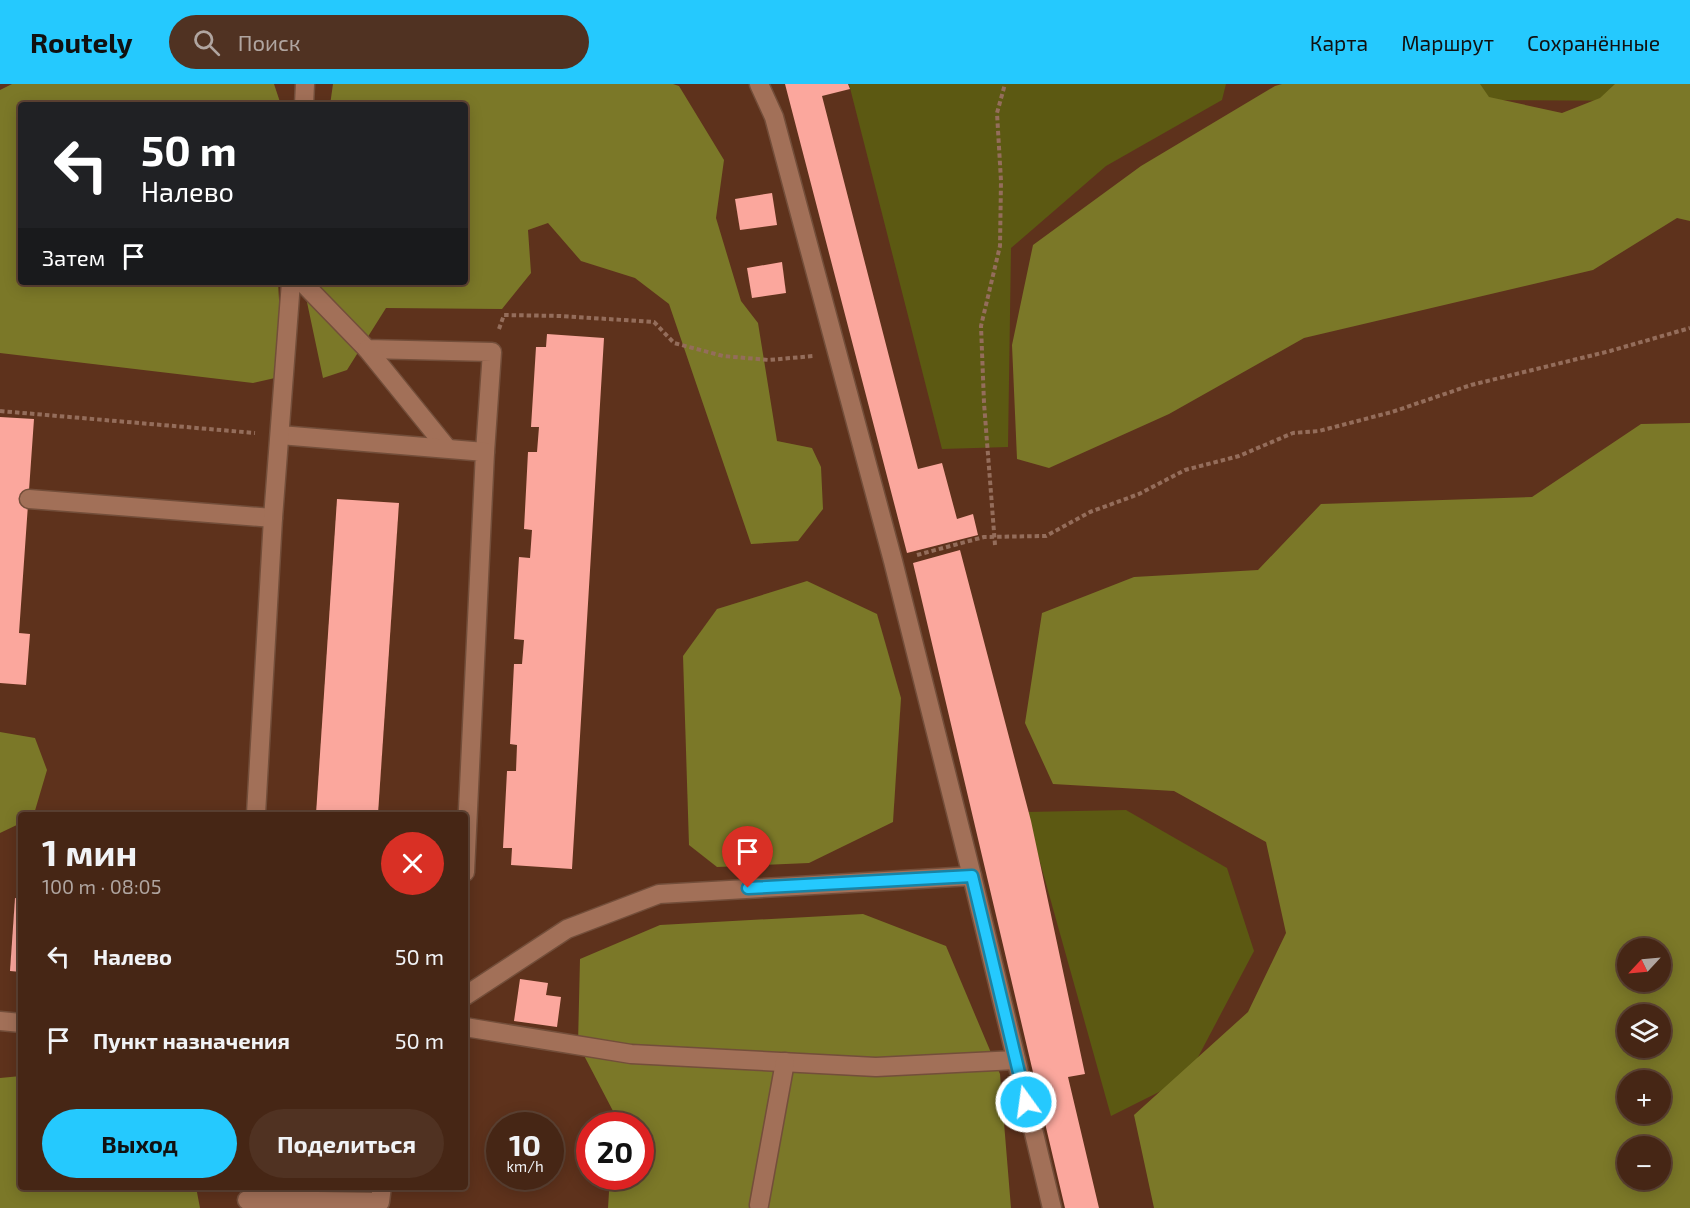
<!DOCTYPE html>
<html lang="ru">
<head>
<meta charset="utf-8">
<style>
	:root { --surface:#462615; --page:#503222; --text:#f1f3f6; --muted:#b0a5a0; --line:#5e4334; --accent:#25c9fe }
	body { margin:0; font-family:"Exo 2",sans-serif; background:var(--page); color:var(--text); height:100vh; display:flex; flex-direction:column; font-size:22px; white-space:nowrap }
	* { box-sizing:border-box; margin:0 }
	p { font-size:20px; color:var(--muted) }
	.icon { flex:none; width:33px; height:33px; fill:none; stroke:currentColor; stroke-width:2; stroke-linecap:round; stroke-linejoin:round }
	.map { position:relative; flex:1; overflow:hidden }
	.sheet { position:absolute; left:18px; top:728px; width:450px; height:378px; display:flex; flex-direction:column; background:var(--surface); border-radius:6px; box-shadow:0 3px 15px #0003,0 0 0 2px var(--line) }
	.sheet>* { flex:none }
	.guide { position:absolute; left:18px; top:18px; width:450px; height:183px; border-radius:6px; box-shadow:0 3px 15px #0003,0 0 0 2px var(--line); background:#202124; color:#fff; overflow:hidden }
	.needle { width:39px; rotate:244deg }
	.tools { position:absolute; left:1617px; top:854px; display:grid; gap:12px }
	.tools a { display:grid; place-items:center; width:54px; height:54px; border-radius:50%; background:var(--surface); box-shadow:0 3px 15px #0003,0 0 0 2px var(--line); font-size:30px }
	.speed { position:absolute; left:486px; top:1028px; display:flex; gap:12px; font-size:30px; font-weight:700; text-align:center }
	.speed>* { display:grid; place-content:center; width:78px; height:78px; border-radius:50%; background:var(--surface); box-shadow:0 3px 15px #0003,0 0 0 2px var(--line); line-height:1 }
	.speed small { font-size:15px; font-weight:400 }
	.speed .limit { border:9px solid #d22; background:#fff; color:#111 }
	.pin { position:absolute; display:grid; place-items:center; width:51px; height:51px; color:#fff; margin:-62px -26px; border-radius:50% 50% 50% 0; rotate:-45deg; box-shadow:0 0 6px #0007 }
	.pin .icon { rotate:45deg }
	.me { position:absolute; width:66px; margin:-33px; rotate:346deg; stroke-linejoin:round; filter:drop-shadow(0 0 4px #0008) }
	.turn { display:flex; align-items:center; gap:21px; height:126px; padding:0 24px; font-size:27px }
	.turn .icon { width:78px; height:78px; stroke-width:2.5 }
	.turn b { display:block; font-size:42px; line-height:51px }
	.then { display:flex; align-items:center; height:57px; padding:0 24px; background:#0003; gap:12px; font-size:22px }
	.round { display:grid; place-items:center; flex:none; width:63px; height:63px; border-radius:32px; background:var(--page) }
	.summary { display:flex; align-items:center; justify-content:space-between; height:102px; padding:0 24px }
	h1 { font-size:36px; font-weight:700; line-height:45px }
	.button { display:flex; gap:12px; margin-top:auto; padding:12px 24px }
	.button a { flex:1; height:69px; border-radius:36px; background:var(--accent); color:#111; font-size:24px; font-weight:700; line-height:69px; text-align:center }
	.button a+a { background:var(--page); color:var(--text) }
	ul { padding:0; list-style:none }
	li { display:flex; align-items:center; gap:18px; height:84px; padding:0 24px }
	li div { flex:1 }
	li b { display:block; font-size:22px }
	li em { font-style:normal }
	header { display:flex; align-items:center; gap:36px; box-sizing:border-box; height:84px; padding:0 30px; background:var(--accent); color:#111 }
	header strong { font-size:28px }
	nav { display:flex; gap:33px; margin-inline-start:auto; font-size:21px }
	.search { width:420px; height:54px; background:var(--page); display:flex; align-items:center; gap:15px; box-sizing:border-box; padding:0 21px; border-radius:33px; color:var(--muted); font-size:22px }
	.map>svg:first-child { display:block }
</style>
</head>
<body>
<header>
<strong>Routely</strong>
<div class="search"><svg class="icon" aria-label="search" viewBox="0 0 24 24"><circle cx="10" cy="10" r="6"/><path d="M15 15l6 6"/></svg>Поиск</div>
<nav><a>Карта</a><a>Маршрут</a><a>Сохранённые</a></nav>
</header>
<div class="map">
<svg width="1690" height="1124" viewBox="0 0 1690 1124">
	<rect width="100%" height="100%" fill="#5e321c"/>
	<g fill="#5c5912">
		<polygon points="849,0 1226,0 1222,16 1106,82 1011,164 1008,363 942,365"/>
		<polygon points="1459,0 1650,0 1651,17 1460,16"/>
		<polygon points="1126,726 1227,784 1254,867 1187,994 1111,1032 1026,728"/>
	</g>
	<g fill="#7b7828" fill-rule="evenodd">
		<polygon points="12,0 274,0 281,21 21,21 21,198 278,198 282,267 275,294 253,299 0,269 0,6"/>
		<polygon points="333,0 673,0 679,2 724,76 716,134 741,217 758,239 777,357 812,364 821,383 823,425 798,457 751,460 669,220 635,194 581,177 548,139 528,146 531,189 502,225 386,224 347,286 323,294 304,204 305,198 465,198 465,21 330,21"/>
		<polygon points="1282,0 1480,0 1489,13 1562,29 1600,14 1615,0 1690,0 1690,137 1677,134 1593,186 1304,254 1169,330 1049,384 1017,375 1012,261 1033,161 1141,82 1275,2"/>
		<path d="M1690 339V1124H1154L1134 1031 1248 928 1286 849 1266 758 1174 707 1053 700 1025 639 1042 529 1134 493 1258 486 1321 420 1532 413 1641 340ZM1628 864H1660V897H1628ZM1628 930H1660V963H1628ZM1628 996H1660V1029H1628ZM1628 1062H1660V1095H1628Z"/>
		<polygon points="807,497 877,530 901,614 893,738 809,779 717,783 689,761 683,572 717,525"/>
		<polygon points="0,648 35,654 47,686 34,730 21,730 21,739 0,749"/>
		<polygon points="863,830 946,862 1000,990 1011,1124 608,1124 610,1092 640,1092 640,1041 612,1041 613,1027 578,960 580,875 660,841"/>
		<polygon points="21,992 21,1102 196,1103 200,1124 0,1124 0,994"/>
	</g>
	<g fill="#fba79d">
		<polygon points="785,0 848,0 850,5 822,12 918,385 942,379 957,435 973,430 978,451 907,469"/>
		<polygon points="772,109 777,141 740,146 735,115"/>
		<polygon points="782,178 786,209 752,214 747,184"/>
		<polygon points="547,250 604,254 572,785 511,781 512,764 503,764 507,687 516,687 517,661 510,660 514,580 522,580 524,556 514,555 519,473 530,474 532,446 524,445 528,368 537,368 539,343 531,343 536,263 546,263"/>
		<polygon points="0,333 34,335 19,549 30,550 26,601 0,599"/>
		<polygon points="337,415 399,419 378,730 316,730"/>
		<polygon points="960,466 1031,737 1085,990 1068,993 1099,1124 1065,1124 913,479"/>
		<polygon points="15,814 21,815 21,888 10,887"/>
		<polygon points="520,895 548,899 546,911 561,913 557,943 514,937"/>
	</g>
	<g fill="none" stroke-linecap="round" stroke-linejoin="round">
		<g stroke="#734e3a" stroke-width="21">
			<g id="lane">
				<polyline points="759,0 774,33 893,477 972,792 1052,1124"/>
				<polyline points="304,21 305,0"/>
				<polyline points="302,198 367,265 492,268 485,368"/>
				<polyline points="367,265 447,364"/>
				<polyline points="280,351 485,368 465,788"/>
				<polyline points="29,415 273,434"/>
				<polyline points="256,730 273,434 291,198"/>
				<polyline points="465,912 567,845 659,810 972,792"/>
				<polyline points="0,937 21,939"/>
				<polyline points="465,943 631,970 876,983 1016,976"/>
				<polyline points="247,1116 380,1118 382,1102"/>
				<polyline points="759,1121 785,978"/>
			</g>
		</g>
		<g stroke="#946d5b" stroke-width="4" stroke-dasharray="4.5 3" stroke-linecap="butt">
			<polyline points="499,245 504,231 561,232 654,238 674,259 723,272 769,276 813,272"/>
			<polyline points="0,327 255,349"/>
			<polyline points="995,461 984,319 981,242 1000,162 1001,97 997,29 1005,0"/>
			<polyline points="917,471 984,453 1046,452 1090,428 1139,410 1185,386 1239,372 1293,349 1319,347 1392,328 1471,301 1610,267 1690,244"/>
		</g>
		<use href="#lane" stroke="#a27058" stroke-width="18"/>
	</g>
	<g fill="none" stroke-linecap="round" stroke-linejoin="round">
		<g stroke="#1883a5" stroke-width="15">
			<polyline id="route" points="748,804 972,792 1026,1018"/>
		</g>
		<use href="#route" stroke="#25c9fe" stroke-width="10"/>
	</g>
</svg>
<div class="tools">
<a><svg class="needle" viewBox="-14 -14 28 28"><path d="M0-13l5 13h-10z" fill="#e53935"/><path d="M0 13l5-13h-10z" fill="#b0a5a0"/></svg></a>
<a><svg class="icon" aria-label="layers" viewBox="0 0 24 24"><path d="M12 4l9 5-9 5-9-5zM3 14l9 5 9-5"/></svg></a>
<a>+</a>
<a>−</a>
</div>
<div class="speed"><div>10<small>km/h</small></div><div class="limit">20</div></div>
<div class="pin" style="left:748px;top:804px;background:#d93025"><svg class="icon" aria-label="arrive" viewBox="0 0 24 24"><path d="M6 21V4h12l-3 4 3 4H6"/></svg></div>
<svg class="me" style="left:1026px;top:1018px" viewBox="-20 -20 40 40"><circle r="17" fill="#25c9fe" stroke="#fff" stroke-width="3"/><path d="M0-11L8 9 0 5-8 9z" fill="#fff"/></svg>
<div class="guide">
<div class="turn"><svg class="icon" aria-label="left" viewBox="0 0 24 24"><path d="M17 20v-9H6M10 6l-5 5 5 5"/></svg><div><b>50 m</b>Налево</div></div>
<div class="then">Затем<svg class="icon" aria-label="arrive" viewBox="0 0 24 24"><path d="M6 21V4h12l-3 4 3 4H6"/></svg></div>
</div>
<section class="sheet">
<div class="summary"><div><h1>1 мин</h1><p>100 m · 08:05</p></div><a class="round" style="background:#d93025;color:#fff"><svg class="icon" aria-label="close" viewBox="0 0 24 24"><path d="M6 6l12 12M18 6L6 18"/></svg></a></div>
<ul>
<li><svg class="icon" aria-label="left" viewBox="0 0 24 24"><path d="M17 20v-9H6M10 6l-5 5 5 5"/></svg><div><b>Налево</b></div><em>50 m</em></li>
<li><svg class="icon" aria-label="arrive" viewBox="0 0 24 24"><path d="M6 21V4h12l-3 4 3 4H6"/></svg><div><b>Пункт назначения</b></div><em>50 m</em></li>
</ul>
<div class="button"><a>Выход</a><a>Поделиться</a></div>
</section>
</div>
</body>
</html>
